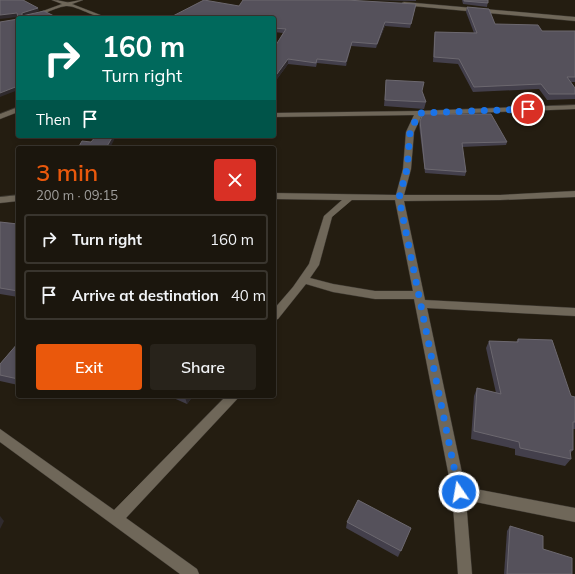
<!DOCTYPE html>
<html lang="en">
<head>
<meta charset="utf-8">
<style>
	:root { --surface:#1b160d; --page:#28231b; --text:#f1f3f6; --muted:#a09f9d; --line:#39352e; --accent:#ea580c }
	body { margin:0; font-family:Mulish,sans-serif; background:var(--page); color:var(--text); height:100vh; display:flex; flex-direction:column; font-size:15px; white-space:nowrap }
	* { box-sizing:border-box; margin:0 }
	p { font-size:13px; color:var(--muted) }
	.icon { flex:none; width:22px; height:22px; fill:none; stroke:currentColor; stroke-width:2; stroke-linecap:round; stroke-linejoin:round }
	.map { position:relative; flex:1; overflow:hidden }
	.sheet { position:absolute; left:16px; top:146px; width:260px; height:252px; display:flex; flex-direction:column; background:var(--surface); border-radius:4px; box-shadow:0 2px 6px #0003,0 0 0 1px var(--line) }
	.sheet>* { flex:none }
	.top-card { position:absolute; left:16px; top:16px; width:260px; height:122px; border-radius:4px; box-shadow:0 2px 6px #0003,0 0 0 1px var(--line); background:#00695c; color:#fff; overflow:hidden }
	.pin { position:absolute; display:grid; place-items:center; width:34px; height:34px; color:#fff; margin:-17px; border:2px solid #fff; border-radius:50%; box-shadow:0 1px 4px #0007 }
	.me { position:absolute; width:44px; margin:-22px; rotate:348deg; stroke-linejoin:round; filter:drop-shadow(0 0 3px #0008) }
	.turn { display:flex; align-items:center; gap:14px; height:84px; padding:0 20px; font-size:18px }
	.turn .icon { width:52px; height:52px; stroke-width:2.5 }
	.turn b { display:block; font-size:28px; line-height:34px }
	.then { display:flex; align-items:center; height:38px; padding:0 20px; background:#0003; gap:8px; font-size:15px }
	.round { display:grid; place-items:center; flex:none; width:42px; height:42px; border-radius:4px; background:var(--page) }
	.overview { display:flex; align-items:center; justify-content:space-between; height:68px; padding:0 20px }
	h1 { font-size:24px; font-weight:600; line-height:30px; color:var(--accent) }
	.primary-button { display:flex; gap:8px; margin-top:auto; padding:8px 20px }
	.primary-button a { flex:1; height:46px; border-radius:4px; background:var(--accent); color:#fff; font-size:16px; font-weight:600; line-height:46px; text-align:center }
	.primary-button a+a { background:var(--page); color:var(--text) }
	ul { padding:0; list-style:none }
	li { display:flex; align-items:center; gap:12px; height:50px; margin:0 8px 6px; padding:0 12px; border:2px solid var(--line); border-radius:4px }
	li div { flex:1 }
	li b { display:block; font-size:15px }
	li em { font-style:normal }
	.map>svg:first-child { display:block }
</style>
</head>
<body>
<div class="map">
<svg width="575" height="574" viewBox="0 0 575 574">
	<rect width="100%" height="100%" fill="#241d11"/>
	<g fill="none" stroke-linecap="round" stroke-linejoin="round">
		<g stroke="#3d3831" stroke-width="1">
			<g id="minor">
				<path d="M52 0C58 0 61 1 66 2 71 3 77 0 83 0L72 4 108 18C94 18 76 5 66 6 52 8 39 18 24 18L62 4Z"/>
				<polygon points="404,2 575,17 575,21 402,5 402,3"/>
				<path d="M575 105V109L422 115 414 132 411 169 404 195H500L575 191V197L500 200 404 201 425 300 575 308V316L427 308 465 487 575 508V522L466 500 472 574H458L452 492 414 299H375L333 292 306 284 278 319 274 320V309L293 287 309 264 324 216 342 200 274 199V193L396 195 403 169 406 132 414 115 274 117V113L419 111ZM352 200H395L413 291H375L333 284 310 278 319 265 332 217Z"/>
				<polygon points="18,107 18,112 0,119 0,114"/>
				<polygon points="18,195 18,201 0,203 0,197"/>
				<polygon points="226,396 240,396 126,518 197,569 199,574 180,574 0,442 0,429 114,510"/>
			</g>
		</g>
		<use href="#minor" fill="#6f6759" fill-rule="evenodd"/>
	</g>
	<g fill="#433f4b">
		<polygon points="370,0 416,0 416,1"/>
		<polygon points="462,0 488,0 487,7 463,4"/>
		<polygon points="416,4 410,28 385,26 376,48 351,46 346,66 317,63 316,67 288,64 274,83 274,48 283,33 274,32 274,18 169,18 239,6"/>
		<polygon points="467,7 495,24 542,31 575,31 575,82 571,82 575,88 575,99 547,100 539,89 473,92 458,64 433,62 434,37 435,32 474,33 466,12"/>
		<polygon points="386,80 422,92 426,102 424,109 384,106"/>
		<polygon points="420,121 507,142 506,145 462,147 466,172 465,176 425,173 419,125"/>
		<polygon points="0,222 18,224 18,297 0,294"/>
		<polygon points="518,339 571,396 575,397 575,429 573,429 573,450 570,454 571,459 565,466 515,455 515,449 471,439 474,396 477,388 496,393 486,348 489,341 516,342"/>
		<polygon points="18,343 18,385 0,381 0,364"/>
		<polygon points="169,396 193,396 187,404"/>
		<polygon points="347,522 411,528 398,557 346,528"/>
		<polygon points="510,526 543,549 572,574 504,574 507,531"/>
	</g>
	<g fill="#2f2a2d">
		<polygon points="38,8 39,11 23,17 22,16 22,13"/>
		<polygon points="17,13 18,17 0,19 0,15"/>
		<polygon points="385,22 385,26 376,48 377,44"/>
		<polygon points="352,42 346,66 346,62"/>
		<polygon points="288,59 288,64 274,83 274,78"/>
		<polygon points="18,86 18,90 0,97 0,93"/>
		<polygon points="113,136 116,136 110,148 106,148"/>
		<polygon points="186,396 193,396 187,404 185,397"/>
		<polygon points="0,516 4,521 0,529"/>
	</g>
	<g fill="#55515b" stroke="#6c686f">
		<polygon points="0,0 23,0 38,8 22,13 22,16 44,11 58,18 18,18 17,13 0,15"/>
		<polygon points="204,0 239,6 243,0 346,0 416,4 411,24 385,22 377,44 352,42 346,62 317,59 316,63 288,59 274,78 274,48 286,29 274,28 274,18 169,18"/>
		<polygon points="464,0 488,0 488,3 464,1"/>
		<polygon points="467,7 489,9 495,24 538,25 542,31 575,31 575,77 567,77 575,88 575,94 549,94 541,84 474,87 459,59 434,57 435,32 477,33"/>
		<polygon points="18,19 18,86 0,93 0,22"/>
		<polygon points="386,80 424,82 422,91 426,102 385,100"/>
		<polygon points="423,114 491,114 507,142 462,143 466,172 425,169 420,121"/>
		<polygon points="96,136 113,136 106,148 78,148 82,141 91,142"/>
		<polygon points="0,222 18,224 18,291 0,288"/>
		<polygon points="518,339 552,340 571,396 575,397 575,422 573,422 573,450 570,450 571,459 520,448 519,442 474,431 477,388 501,394 489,341 518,342"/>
		<polygon points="18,343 18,379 0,375 0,364"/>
		<polygon points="358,500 411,528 401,551 347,522"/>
		<polygon points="510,526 543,536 543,549 572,558 572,574 507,574"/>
	</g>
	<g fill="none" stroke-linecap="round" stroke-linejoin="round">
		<polyline stroke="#1a73e8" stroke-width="7" stroke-dasharray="0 12.6" points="459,492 399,198 407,169 410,132 419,113 528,109"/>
	</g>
</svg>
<div class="pin" style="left:528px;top:109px;background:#d93025"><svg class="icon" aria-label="arrive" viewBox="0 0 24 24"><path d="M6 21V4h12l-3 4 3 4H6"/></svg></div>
<svg class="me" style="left:459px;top:492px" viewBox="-20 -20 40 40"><circle r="17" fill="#1a73e8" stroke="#fff" stroke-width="3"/><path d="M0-11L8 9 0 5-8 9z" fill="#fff"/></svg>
<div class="top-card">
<div class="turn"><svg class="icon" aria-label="right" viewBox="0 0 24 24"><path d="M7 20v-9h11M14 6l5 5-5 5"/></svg><div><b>160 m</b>Turn right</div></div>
<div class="then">Then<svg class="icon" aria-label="arrive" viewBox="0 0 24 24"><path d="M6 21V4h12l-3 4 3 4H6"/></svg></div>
</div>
<section class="sheet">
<div class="overview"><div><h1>3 min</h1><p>200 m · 09:15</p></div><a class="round" style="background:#d93025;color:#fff"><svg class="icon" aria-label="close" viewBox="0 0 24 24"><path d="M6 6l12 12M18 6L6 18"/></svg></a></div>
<ul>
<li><svg class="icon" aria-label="right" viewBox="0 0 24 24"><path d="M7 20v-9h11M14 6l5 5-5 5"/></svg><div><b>Turn right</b></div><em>160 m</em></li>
<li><svg class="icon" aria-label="arrive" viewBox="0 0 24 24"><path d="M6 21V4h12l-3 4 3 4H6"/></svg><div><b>Arrive at destination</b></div><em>40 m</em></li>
</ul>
<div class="primary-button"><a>Exit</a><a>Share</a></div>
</section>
</div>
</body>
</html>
